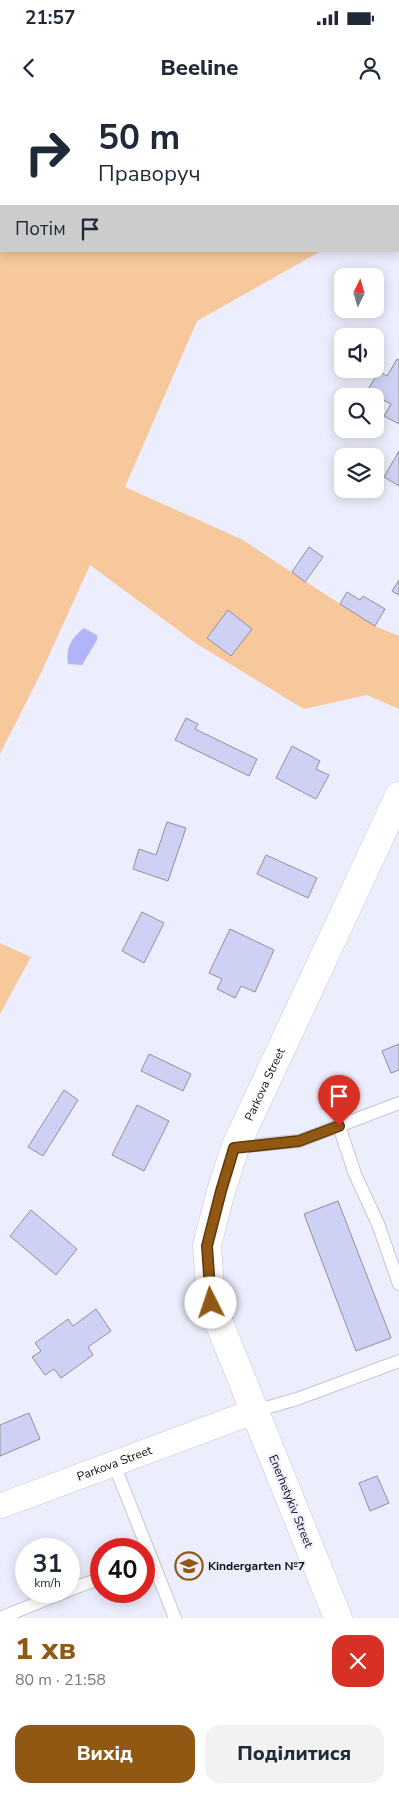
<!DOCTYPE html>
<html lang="uk">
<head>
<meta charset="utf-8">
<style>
	:root { --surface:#fff; --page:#f2f2f3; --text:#1f2937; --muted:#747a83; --accent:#905812 }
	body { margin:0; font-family:"Nunito Sans",sans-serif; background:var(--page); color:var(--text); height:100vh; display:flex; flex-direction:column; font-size:19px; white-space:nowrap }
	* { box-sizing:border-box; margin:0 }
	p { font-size:16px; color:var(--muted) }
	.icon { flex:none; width:28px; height:28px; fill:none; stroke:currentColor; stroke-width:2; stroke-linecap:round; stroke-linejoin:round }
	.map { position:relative; height:1518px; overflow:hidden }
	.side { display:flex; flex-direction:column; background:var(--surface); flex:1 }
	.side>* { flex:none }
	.guide { position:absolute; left:0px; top:0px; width:400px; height:152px; box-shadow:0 2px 12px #0003; background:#fff; color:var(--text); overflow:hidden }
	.needle { width:32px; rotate:5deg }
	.buttons { position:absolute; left:334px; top:168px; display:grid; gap:10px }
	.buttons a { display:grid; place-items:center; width:50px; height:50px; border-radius:10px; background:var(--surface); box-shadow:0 2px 12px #0003; font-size:25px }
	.speed { position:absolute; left:15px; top:1438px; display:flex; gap:10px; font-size:25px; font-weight:700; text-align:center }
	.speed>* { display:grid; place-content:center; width:65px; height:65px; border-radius:50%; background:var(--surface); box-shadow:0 2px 12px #0003; line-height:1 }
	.speed small { font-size:12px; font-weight:400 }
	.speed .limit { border:8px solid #d22; background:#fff; color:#111 }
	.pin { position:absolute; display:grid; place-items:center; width:42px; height:42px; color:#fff; margin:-51px -21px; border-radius:50% 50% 50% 0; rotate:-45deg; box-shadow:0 0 5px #0007 }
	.pin .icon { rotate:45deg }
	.me { position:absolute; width:55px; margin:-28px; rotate:356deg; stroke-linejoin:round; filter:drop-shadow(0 0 4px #0008) }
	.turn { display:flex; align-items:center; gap:18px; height:105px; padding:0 15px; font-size:22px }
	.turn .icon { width:65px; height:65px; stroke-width:2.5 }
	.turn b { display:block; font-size:35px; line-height:42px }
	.then { display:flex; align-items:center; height:48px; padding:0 15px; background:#0003; gap:10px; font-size:19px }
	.round { display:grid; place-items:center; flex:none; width:52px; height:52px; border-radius:15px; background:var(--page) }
	.headline { display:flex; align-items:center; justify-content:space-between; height:85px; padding:0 15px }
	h1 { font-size:30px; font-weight:800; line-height:38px; color:var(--accent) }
	.cta { display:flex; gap:10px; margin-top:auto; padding:10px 15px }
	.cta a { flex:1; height:58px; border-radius:15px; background:var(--accent); color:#fff; font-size:20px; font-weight:800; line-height:58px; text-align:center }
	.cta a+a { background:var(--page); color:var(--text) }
	.status { display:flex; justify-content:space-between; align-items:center; height:35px; padding:0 25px; background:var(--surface); direction:ltr }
	.status svg { height:14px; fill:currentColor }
	header { display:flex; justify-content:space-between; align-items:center; height:65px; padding:0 15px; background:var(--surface); font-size:22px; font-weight:800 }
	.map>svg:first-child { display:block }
</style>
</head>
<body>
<div class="status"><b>21:57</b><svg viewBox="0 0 49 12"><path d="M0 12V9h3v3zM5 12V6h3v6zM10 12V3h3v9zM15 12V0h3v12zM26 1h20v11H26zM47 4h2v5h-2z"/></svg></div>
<header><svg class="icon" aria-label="back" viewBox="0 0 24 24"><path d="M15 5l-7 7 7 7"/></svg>Beeline<svg class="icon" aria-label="person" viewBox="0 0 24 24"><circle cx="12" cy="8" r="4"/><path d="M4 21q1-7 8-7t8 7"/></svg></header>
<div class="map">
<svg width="399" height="1518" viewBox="0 0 399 1518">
	<rect width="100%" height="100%" fill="#edeefd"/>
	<g fill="#f6c89b">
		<polygon points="0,0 399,0 399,133 399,1 1,1 1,151 321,151 197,221 125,387 241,439 340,504 375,526 399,536 399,609 367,595 304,609 197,544 90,465 41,573 0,654"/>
		<polygon points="0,843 31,857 0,914"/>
	</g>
	<path fill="#b2b4f8" d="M84 528 97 535V540L82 565 68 564C65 548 72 537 84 528Z"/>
	<g fill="#cfd1f4" stroke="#8f909e">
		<polygon points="397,259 399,260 399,324 384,316 391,304 367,291 379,271 387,276"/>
		<polygon points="399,351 399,386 384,377"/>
		<polygon points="309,447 323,457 305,482 292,472"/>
		<polygon points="399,480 399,495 392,491"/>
		<polygon points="347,492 360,500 363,496 385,509 375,526 340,504"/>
		<polygon points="228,510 252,529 231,556 207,538"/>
		<polygon points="186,618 198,624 195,629 257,659 249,676 175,640"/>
		<polygon points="292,646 320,661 316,669 329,675 316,699 276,678"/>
		<polygon points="167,722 186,728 168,781 133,769 139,749 156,755"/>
		<polygon points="266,755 317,778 308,798 257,774"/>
		<polygon points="142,812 164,823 144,863 122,851"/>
		<polygon points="230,829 274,850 255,892 241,886 235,898 217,889 222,879 209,873"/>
		<polygon points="399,944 399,970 391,973 382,951"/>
		<polygon points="149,954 191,974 183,991 141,971"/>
		<polygon points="64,990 78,1000 43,1056 28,1047"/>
		<polygon points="137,1005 169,1021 144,1071 112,1055"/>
		<polygon points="338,1101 391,1238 356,1251 304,1114"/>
		<polygon points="31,1110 77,1149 56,1175 10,1136"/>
		<polygon points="96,1209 111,1231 88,1247 93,1255 61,1278 54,1269 45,1275 32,1257 41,1251 35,1243 68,1219 73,1226"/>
		<polygon points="29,1313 40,1339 0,1356 0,1325"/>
		<polygon points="377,1376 389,1403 370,1411 359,1383"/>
	</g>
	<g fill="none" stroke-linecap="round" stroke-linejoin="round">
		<g stroke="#c4c5d4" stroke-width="14">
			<g id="lane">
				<polyline points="339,1026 355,1074 378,1124 399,1184"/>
				<polyline points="236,1047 299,1041 399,1003"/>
				<polyline points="255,1311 297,1299 399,1261"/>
				<polyline points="114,1364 175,1518"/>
				<polyline points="69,1490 101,1478"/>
				<polyline points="0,1518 67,1491"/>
			</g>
		</g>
		<g stroke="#c4c5d4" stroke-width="26">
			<g id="street">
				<path id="s1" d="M0 1406 255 1311"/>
			</g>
		</g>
		<g stroke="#c4c5d4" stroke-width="29">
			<g id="secondary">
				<path id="s2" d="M338 1518 211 1203 207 1145 221 1091 235 1048 399 696"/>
			</g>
		</g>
		<use href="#lane" stroke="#fff" stroke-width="12"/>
		<use href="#street" stroke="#fff" stroke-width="25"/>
		<use href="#secondary" stroke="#fff" stroke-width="28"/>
	</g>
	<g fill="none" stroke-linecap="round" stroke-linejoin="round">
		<g stroke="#5e390c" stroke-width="12">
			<polyline id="route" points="211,1203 207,1146 221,1091 234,1048 299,1041 339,1026"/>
		</g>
		<use href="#route" stroke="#905812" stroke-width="9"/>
	</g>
	<defs>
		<g id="school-ring" transform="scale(1.4375)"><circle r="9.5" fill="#edeefd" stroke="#905812" stroke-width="1.5"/><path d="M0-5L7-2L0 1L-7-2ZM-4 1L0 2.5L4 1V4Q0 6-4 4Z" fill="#905812"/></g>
	</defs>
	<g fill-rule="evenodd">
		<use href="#school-ring" x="189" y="1466"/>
	</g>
	<g text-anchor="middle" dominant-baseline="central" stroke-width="4" stroke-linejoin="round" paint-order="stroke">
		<g font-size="12" fill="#0f1015" stroke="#edeefd">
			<text stroke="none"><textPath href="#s2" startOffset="569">Parkova Street</textPath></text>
			<text stroke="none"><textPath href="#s1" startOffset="122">Parkova Street</textPath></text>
			<text transform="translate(291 1401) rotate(68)">Enerhetykiv Street</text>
		</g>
		<g font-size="12" font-weight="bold" fill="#0f1015" stroke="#edeefd" text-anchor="start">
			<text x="208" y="1466">Kindergarten №7</text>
		</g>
	</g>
</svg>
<div class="buttons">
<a><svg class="needle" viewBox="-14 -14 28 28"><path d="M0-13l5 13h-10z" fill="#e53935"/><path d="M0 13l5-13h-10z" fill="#747a83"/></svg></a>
<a><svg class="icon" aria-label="sound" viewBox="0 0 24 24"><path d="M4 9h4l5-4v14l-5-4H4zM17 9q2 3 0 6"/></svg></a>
<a><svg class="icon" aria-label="search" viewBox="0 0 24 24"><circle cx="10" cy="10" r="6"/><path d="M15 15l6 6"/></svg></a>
<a><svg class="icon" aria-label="layers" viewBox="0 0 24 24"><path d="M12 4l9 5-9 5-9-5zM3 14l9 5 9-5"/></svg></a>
</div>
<div class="speed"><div>31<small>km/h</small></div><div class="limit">40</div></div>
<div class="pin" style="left:339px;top:1026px;background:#d93025"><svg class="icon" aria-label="arrive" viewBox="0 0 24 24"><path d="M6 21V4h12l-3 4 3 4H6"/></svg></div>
<svg class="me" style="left:211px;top:1203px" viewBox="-20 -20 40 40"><circle r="19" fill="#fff"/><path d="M0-13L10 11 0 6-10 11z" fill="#905812"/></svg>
<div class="guide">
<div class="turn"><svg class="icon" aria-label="right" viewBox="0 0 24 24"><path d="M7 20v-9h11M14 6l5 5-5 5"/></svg><div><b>50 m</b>Праворуч</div></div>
<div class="then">Потім<svg class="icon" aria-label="arrive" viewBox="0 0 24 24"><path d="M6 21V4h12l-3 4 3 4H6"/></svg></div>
</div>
</div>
<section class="side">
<div class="headline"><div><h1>1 хв</h1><p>80 m · 21:58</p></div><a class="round" style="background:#d93025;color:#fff"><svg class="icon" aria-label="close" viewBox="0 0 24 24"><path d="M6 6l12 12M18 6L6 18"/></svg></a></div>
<div class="cta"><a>Вихід</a><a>Поділитися</a></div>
</section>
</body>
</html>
